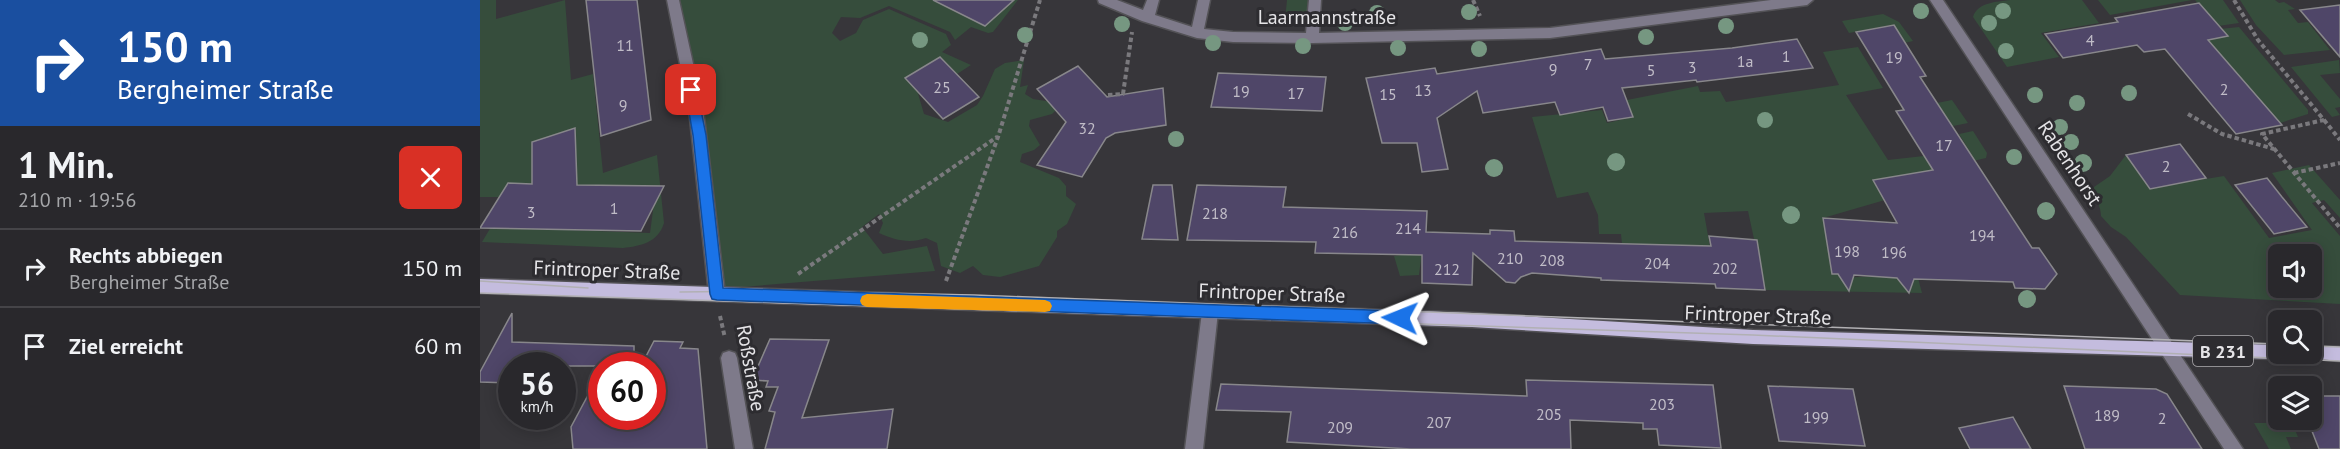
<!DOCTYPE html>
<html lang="de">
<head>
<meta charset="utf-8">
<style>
	:root { --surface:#29282c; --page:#353438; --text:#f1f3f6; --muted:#a5a6a9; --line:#454448 }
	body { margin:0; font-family:"PT Sans",sans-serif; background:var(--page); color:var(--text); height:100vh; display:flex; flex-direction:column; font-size:22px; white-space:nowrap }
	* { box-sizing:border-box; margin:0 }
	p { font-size:20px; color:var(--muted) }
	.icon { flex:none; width:33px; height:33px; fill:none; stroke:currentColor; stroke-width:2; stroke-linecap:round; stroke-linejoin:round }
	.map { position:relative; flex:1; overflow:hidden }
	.drawer { display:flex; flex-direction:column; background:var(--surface); width:480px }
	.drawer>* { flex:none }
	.hud { background:#1a4fa0; color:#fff; overflow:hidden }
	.buttons { position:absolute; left:1788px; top:244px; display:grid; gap:12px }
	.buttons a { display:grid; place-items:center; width:54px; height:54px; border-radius:9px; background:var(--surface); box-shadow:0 3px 15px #0003,0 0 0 2px var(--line); font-size:30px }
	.speed { position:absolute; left:18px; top:352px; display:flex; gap:12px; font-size:30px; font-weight:700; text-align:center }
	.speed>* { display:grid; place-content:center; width:78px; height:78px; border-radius:50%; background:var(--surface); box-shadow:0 3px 15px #0003,0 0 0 2px var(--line); line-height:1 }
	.speed small { font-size:15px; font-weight:400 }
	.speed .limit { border:9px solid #d22; background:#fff; color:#111 }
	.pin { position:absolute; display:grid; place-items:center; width:51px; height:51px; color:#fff; margin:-26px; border-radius:12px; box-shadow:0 3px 9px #0006 }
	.me { position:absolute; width:66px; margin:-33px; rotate:272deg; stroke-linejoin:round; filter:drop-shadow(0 0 4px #0008) }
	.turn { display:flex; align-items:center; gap:21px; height:126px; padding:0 18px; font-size:27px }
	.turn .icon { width:78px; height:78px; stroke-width:2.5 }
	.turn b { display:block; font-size:42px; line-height:51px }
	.round { display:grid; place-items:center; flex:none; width:63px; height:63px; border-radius:9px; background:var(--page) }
	.overview { display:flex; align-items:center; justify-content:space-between; height:102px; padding:0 18px }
	h1 { font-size:36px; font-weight:800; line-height:45px }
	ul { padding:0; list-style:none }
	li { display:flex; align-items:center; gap:18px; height:78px; padding:0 18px; border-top:2px solid var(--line) }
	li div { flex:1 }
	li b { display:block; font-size:22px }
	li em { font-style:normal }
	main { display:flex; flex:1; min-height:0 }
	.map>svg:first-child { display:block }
</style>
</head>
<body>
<main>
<section class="drawer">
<div class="hud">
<div class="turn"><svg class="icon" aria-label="right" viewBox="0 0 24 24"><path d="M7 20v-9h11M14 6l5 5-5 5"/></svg><div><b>150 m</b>Bergheimer Straße</div></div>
</div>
<div class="overview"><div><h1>1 Min.</h1><p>210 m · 19:56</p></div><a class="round" style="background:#d93025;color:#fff"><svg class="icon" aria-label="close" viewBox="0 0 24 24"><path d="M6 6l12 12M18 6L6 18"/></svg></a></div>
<ul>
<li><svg class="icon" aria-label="right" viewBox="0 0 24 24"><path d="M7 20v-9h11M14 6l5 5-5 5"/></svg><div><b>Rechts abbiegen</b><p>Bergheimer Straße</p></div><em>150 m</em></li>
<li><svg class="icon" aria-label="arrive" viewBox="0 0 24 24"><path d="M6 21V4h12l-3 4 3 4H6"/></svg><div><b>Ziel erreicht</b></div><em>60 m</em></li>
</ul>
</section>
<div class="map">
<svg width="1860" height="449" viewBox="0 0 1860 449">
	<rect width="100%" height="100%" fill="#37363a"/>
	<g fill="#364d3c" fill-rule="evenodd">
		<path d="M0 0H16V19L85 0 91 80 113 74 123 173 177 155 184 223C178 243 160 246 143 248L2 242 11 227 170 233 176 188 28 183 19 197H0Z"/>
		<path d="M191 0H538L513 32 508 33 491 27 475 40 470 32 409 6 380 18 361 17 352 33 360 41 376 33 383 20 409 9 466 34 471 45 462 52 491 65 477 74 460 57 432 73 444 114 468 122 497 105 503 96 515 69 525 63 544 60 540 87 548 85 545 94 553 99 572 102 575 111 572 114 550 120 549 126 560 145 554 150 542 154 540 162 579 178 586 186V196L596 204 587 224 577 231V237L559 266 520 277 503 275 493 266 480 273 461 266 457 243 446 238C429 244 415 240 399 233L403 223 399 214 382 227 403 254 447 246 455 271 238 289 197 22Z"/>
		<polygon points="807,0 829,0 826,21 805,20"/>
		<path d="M1530 0H1602L1619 23 1561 33 1579 57 1527 67 1493 17C1498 2 1516 2 1530 0Z"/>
		<polygon points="1618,0 1712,0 1630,15"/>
		<polygon points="1715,0 1743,0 1759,23 1738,26"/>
		<polygon points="1760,0 1795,0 1799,3 1804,2 1815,9 1808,10 1818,23 1828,22 1850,50 1804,55 1776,25"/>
		<polygon points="1403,14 1419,22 1433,41 1424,43 1411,25 1369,33 1362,21"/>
		<polygon points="1759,27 1828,110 1828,114 1797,124 1724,39 1740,29"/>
		<polygon points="1378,47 1403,88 1366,95 1408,160 1444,156 1452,169 1495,160 1479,134 1493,131 1507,153 1506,158 1454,170 1423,185 1417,176 1394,180 1405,200 1343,218 1361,278 1397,276 1438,278 1442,293 1285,290 1268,211 1224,213 1230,247 1142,244 1141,234 1119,234 1118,215 1108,192 1077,198 1052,117 1122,110 1127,123 1153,117 1147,100 1218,86 1220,92 1240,91 1246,102 1359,85 1343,52"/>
		<polygon points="1859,60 1860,73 1840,75 1860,99 1860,107 1855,108 1860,115 1852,117 1811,67"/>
		<polygon points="1472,100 1488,123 1473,126 1457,103"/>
		<path d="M1646 155 1670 188 1744 176 1789 238 1832 230 1792 173 1829 165 1860 200V218L1844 200 1832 203 1860 236V304L1700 295 1646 237 1631 227 1621 216C1621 205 1614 198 1614 187L1630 176ZM1798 255H1832V288H1798Z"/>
		<polygon points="942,252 939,275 920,276 914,256"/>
		<polygon points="1774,423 1812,423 1818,437 1806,437 1811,449 1789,449"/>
	</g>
	<g fill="#4f4668" stroke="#88878b" stroke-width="1.5">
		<polygon points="106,0 157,0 171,120 121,136"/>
		<polygon points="453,0 534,0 505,26"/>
		<polygon points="1719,3 1748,36 1728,40 1802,125 1756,134 1685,49 1664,52 1657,45 1583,58 1565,34 1638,22 1635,18"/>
		<polygon points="1860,5 1860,57 1820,10"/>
		<polygon points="1414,25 1446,76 1440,77 1552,248 1559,248 1577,274 1565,289 1535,288 1533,282 1434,279 1429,293 1417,278 1374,275 1369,291 1358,274 1352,274 1343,218 1417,223 1393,180 1453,170 1416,111 1424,110 1376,32"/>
		<polygon points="1317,39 1333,68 1217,82 1216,80 1142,88 1153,117 1128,121 1123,107 1080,115 1075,102 1003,113 997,91 957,118 968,169 942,172 937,143 902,143 886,78 955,68 957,74 1121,49 1125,59 1252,48"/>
		<polygon points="460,57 499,97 463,119 425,78"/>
		<polygon points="598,66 627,97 683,88 686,125 635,133 626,138 602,177 557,165 586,122 557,89"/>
		<polygon points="738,73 846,77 842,111 731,107"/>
		<polygon points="95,128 97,185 184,186 161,231 0,228 28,183 52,184 52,142"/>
		<polygon points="1700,144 1726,178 1670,189 1646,155"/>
		<polygon points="1787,178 1802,197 1827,227 1794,234 1755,185"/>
		<polygon points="673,185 692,185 698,240 662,239"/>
		<polygon points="717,185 806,187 803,207 947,211 946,232 1010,234 1010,230 1034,231 1035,241 1231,246 1229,236 1277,240 1285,290 1236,288 1235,284 1121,280 1121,278 1052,273 1041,277 1035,283 1026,282 993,253 992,285 942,283 942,255 835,253 836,242 707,240"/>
		<polygon points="32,313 32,342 154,346 154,366 32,366 32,383 0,382 0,372"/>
		<polygon points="290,339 349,340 322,418 413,409 407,449 285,449 295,412 289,411 298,387 286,387 288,381 272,380"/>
		<polygon points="174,341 203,342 200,348 218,349 227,449 93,449 91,427 122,369 122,417 172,417 172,366 161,366"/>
		<polygon points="1046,380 1233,385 1241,448 1179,445 1177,429 1163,429 1163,423 1090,420 1091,449 931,449 807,442 811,412 736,410 741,384 1047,396"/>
		<polygon points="1288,386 1373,389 1385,446 1299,441"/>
		<polygon points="1584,386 1676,389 1687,394 1722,449 1605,449"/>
		<polygon points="1832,396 1860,396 1860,449 1839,449 1832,431"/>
		<polygon points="1533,417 1551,449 1490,449 1479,428"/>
	</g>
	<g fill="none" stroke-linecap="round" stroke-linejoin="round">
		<g stroke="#535256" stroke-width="3">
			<g id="minor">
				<polygon points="187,0 199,0 223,109 245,294 243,299 237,301 231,299 229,294 209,109"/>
				<polygon points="618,0 637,0 663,10 667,0 679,0 675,15 712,27 718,0 730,0 724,29 753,32 826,33 829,0 841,0 839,33 1070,28 1291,0 1333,0 1327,5 1070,38 832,43 753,42 717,38 662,21 619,3"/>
				<polygon points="1450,0 1463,0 1763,449 1744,449"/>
				<polygon points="730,305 736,307 738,312 723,449 705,449 722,312 724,307"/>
				<polygon points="249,351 255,353 257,358 273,449 255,449 241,358 243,353"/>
			</g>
		</g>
		<g stroke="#535256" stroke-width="3">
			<g id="major">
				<polygon points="0,279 992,313 1273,330 1798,345 1798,354 1805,354 1798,359 1273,344 992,327 0,293"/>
				<polygon points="1832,346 1860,347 1860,361 1826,358 1824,354 1832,354"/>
			</g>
		</g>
		<g stroke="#7a797d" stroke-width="4" stroke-dasharray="4.5 3" stroke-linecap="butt">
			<polyline points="993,0 1000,16"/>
			<polyline points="1754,0 1778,40 1844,120 1782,134 1860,228"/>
			<polyline points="628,95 643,94 652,32"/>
			<polyline points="1708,114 1742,134 1794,149"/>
			<polyline points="1844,120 1860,140"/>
			<polyline points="1814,173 1860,163"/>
			<polyline points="318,274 517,137"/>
			<polyline points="466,281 518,137 560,0"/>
			<polyline points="240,316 245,338"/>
		</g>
		<use href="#minor" fill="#7e7a8a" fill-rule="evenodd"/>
		<use href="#major" fill="#c4bcde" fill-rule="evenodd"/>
		<g stroke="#b1b0b3" stroke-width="1.5">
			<polyline points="0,281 108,288"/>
			<polyline points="200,292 290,291 494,295 1798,344"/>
			<polyline points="0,293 1273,335 1860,361"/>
			<polyline points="1832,346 1860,347"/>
		</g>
	</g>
	<g fill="#769781">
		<circle cx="1441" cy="11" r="8"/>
		<circle cx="1523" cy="11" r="8"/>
		<circle cx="989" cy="12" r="8"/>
		<circle cx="897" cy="13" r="8"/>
		<circle cx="865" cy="23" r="8"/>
		<circle cx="1509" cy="23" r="8"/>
		<circle cx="642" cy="24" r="8"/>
		<circle cx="1246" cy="26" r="8"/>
		<circle cx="545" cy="35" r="8"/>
		<circle cx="1166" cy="37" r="8"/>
		<circle cx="440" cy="40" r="8"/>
		<circle cx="733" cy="43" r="8"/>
		<circle cx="823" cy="46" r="8"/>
		<circle cx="918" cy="48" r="8"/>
		<circle cx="999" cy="49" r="8"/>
		<circle cx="1526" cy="51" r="8"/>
		<circle cx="1649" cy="93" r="8"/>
		<circle cx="1555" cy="95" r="8"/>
		<circle cx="1597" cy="103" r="8"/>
		<circle cx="1285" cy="120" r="8"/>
		<circle cx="1580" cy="127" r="8"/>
		<circle cx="696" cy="139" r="8"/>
		<circle cx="1591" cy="142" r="8"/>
		<circle cx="1534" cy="157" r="8"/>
		<circle cx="1136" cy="162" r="9"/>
		<circle cx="1603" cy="163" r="9"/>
		<circle cx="1014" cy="168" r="9"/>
		<circle cx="1566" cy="211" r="9"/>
		<circle cx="1311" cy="215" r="9"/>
		<circle cx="1547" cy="299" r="9"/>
	</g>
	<polygon fill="#1a73e8" stroke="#114b97" stroke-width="1.5" points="211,85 217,90 226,135 243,288 920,311 926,313 928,318 926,322 920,324 237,300 232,299 230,294 213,135 205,90"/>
	<polygon fill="#f59e0b" points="387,294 565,300 570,302 572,306 570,311 565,312 387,307 382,305 380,301 382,296"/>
	<g text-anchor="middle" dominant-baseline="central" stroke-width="6" stroke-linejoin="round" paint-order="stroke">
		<g font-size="16" fill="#c0bcc7">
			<text x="1610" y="40">4</text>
			<text x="145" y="45">11</text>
			<text x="1306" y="56">1</text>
			<text x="1414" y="57">19</text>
			<text x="1265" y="61">1a</text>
			<text x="1108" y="64">7</text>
			<text x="1212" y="67">3</text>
			<text x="1073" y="69">9</text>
			<text x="1171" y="70">5</text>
			<text x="462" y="87">25</text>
			<text x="1744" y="89">2</text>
			<text x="943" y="90">13</text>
			<text x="761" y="91">19</text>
			<text x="816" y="93">17</text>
			<text x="908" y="94">15</text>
			<text x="143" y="105">9</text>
			<text x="607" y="128">32</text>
			<text x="1464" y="145">17</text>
			<text x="1686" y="166">2</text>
			<text x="134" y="208">1</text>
			<text x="51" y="212">3</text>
			<text x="735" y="213">218</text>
			<text x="928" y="228">214</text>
			<text x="865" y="232">216</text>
			<text x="1502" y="235">194</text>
			<text x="1367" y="251">198</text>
			<text x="1414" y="252">196</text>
			<text x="1030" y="258">210</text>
			<text x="1072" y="260">208</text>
			<text x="1177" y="263">204</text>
			<text x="1245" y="268">202</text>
			<text x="967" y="269">212</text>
			<text x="1182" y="404">203</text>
			<text x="1069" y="414">205</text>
			<text x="1627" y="415">189</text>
			<text x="1336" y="417">199</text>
			<text x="1682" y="418">2</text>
			<text x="959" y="422">207</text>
			<text x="860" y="427">209</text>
		</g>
		<rect fill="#2d2c30" stroke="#aeadb0" stroke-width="1.5" x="1713" y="336" width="60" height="30" rx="4.5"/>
		<g font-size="18" font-weight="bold" fill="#e5e4e7">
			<text x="1743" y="351">B 231</text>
		</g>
		<g font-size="20" fill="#e5e4e7" stroke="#2d2c30">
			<text x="847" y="17">Laarmannstraße</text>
			<text transform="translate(1590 163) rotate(56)">Rabenhorst</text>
			<text transform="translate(127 270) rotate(2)">Frintroper Straße</text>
			<text transform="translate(792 293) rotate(2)">Frintroper Straße</text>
			<text transform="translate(1278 315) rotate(2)">Frintroper Straße</text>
			<text transform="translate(271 368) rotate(80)">Roßstraße</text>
		</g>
	</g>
</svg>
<div class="buttons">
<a><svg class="icon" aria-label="sound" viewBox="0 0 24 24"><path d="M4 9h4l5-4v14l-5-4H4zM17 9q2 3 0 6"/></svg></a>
<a><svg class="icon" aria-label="search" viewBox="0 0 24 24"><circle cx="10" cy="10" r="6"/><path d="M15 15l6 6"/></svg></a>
<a><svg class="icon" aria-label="layers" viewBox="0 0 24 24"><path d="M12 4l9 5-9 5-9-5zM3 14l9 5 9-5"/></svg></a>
</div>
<div class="speed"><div>56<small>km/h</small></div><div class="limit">60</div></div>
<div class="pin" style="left:211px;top:90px;background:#d93025"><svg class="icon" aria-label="arrive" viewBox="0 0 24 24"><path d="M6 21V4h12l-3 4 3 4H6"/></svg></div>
<svg class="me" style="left:920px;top:318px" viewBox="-20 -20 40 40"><path d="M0-17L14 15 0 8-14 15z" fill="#1a73e8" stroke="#fff" stroke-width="4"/></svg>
</div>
</main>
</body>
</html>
